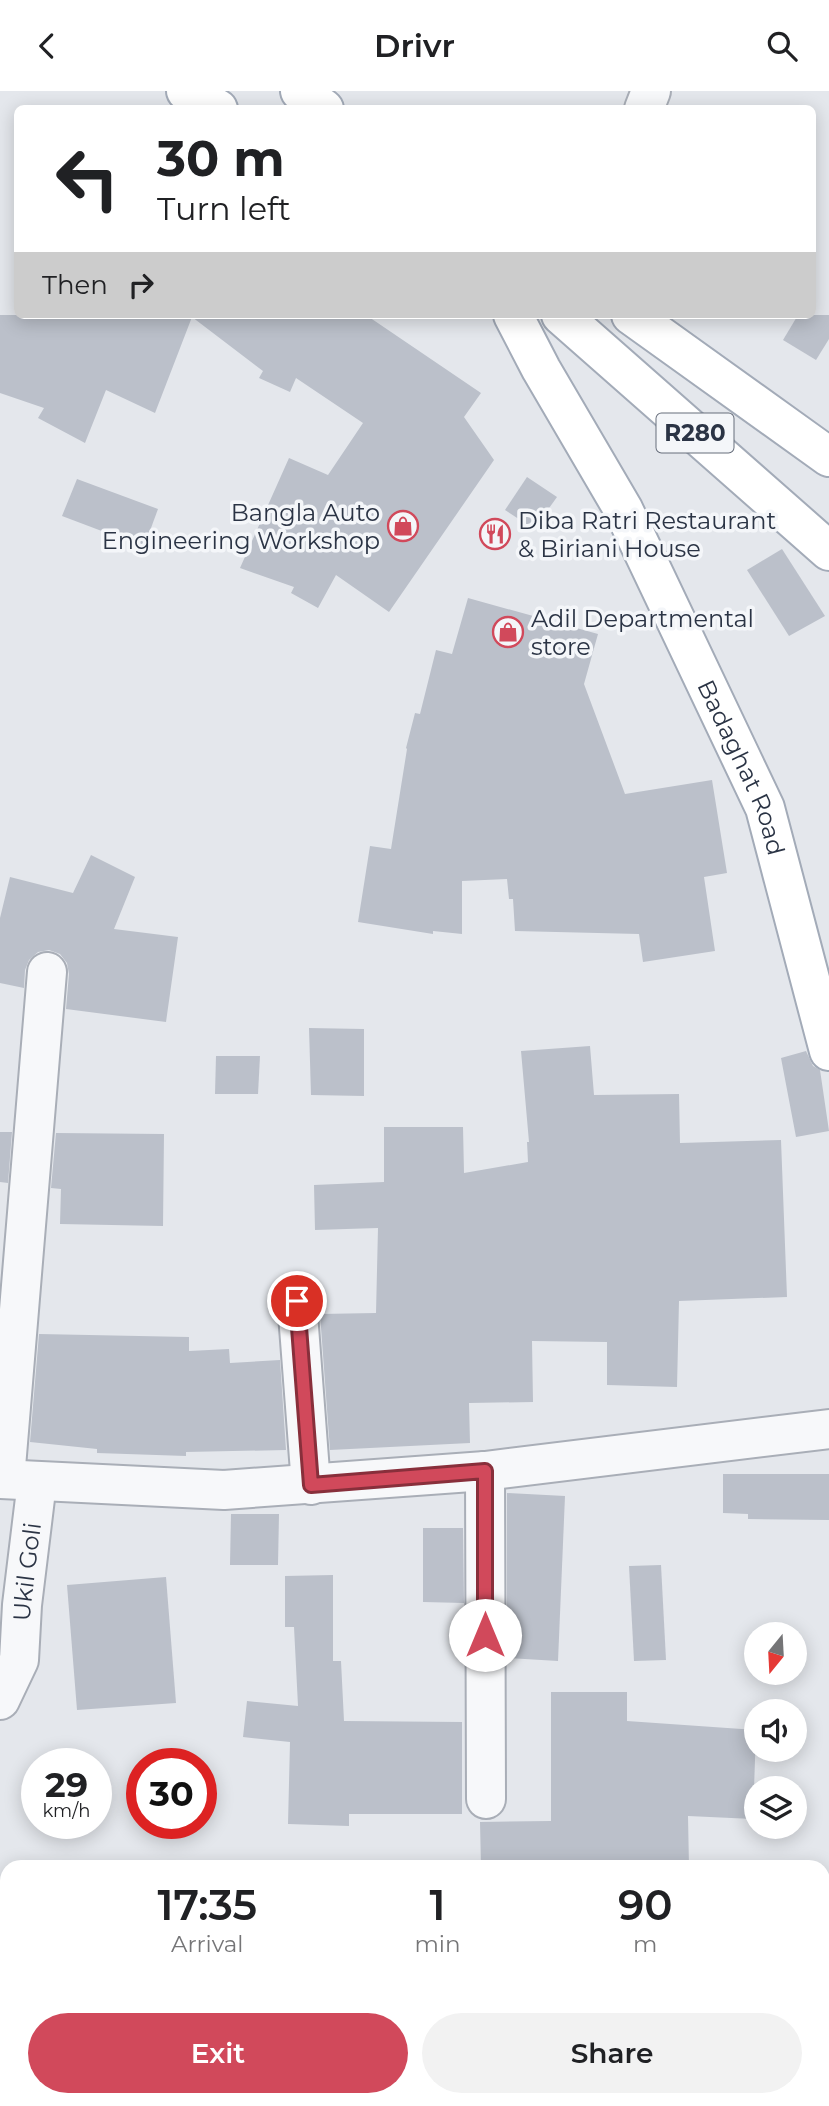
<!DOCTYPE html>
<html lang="en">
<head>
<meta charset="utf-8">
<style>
	:root { --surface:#fff; --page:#f2f2f2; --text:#202124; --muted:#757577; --accent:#d1495b }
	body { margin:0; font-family:Montserrat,sans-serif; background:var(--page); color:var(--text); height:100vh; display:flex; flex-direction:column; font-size:26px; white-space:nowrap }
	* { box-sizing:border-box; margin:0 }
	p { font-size:23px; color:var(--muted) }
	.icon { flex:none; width:38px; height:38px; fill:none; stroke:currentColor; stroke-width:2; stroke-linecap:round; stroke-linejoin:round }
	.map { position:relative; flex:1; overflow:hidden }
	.side { position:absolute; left:0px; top:1769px; width:830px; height:247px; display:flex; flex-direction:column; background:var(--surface); border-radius:21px 21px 0 0; box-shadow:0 4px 18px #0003 }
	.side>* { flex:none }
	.hud { position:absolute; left:14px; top:14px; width:802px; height:214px; border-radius:10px; box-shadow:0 4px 18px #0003; background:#fff; color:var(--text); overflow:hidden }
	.needle { width:46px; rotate:198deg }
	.tools { position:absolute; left:744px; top:1531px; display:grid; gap:14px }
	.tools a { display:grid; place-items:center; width:63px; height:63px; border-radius:50%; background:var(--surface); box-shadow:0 4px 18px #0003; font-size:35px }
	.speed { position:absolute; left:21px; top:1657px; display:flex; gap:14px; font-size:35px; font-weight:700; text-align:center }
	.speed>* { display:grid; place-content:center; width:91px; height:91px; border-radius:50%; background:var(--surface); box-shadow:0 4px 18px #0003; line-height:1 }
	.speed small { font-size:18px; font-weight:400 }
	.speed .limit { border:10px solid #d22; background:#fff; color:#111 }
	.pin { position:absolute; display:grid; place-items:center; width:60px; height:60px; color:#fff; margin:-30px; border:4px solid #fff; border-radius:50%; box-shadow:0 2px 7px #0007 }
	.me { position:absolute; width:77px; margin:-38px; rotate:0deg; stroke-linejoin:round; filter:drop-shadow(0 0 5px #0008) }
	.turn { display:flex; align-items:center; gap:24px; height:147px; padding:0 28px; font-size:32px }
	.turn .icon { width:91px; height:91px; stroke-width:2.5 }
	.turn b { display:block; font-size:49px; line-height:60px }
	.then { display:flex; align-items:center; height:66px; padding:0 28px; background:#0003; gap:14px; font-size:26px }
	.eta { display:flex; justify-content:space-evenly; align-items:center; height:119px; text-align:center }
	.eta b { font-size:42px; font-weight:600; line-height:49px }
	.cta { display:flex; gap:14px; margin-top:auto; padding:14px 28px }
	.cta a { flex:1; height:80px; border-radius:42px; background:var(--accent); color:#fff; font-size:28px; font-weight:600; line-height:80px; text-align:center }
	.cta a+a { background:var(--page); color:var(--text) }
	header { display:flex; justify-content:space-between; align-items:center; height:91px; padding:0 28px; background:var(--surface); font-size:32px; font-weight:600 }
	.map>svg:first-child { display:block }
</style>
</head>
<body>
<header><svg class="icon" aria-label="back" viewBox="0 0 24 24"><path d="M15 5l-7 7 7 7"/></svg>Drivr<svg class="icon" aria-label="search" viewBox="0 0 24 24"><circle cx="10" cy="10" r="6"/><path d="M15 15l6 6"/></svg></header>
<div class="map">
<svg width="829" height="2015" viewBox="0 0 829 2015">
	<rect width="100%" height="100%" fill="#e4e7ec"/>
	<g fill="#bbc0ca">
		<polygon points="0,224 366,224 481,302 464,326 494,369 389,521 336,484 318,517 291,502 294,496 240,477 289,367 328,384 363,332 296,287 290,301 259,287 263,280 192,226 155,322 106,299 85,352 38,327 44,317 0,302"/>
		<polygon points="798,224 829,224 829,248 816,269 783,249"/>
		<polygon points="527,386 557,406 534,438 505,419"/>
		<polygon points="77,388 158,418 144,456 62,425"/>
		<polygon points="782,458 825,525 789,545 747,479"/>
		<polygon points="468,507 598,543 584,593 625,703 712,689 727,782 704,786 715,860 643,871 639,843 515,840 513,808 509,808 507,788 462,790 462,843 433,840 433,843 358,831 370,755 391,758 407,658 406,657 415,622 420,623 436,559 452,563"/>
		<polygon points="91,764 135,786 114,838 178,846 166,931 66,918 69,883 67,872 60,863 49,859 38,861 29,869 25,879 24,897 0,892 0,827 10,786 73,802"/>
		<polygon points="309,937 364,938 364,1005 311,1004"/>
		<polygon points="590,955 594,1004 679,1003 680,1052 781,1049 787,1206 679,1210 677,1296 607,1294 607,1251 532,1250 533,1311 469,1312 470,1352 330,1359 320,1223 376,1222 378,1137 315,1139 314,1094 384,1091 384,1036 463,1036 464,1082 528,1071 527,1051 529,1051 521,960"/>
		<polygon points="806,960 813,975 820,979 829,1040 796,1046 781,967"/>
		<polygon points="216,965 260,965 258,1003 215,1003"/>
		<polygon points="0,1041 12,1041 8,1092 0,1091"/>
		<polygon points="56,1042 164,1043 163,1135 60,1133 61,1098 51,1097"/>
		<polygon points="39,1243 189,1246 189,1260 229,1258 230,1272 280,1269 286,1359 186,1361 186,1365 97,1362 97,1358 30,1351"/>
		<polygon points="723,1383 829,1383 829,1429 748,1428 748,1423 723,1422"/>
		<polygon points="507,1402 565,1405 558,1570 507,1567"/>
		<polygon points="231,1423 279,1423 278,1474 230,1474"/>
		<polygon points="423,1437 463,1437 464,1512 423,1511"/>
		<polygon points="661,1474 666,1569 634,1570 629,1475"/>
		<polygon points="333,1484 333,1570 341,1570 344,1630 462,1631 462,1723 349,1723 349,1735 288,1733 290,1651 243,1646 247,1610 298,1615 294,1536 285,1536 285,1485"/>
		<polygon points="166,1486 176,1612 77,1619 67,1494"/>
		<polygon points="551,1601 627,1601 627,1630 756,1639 753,1728 688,1725 689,1776 481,1776 480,1731 551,1730"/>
	</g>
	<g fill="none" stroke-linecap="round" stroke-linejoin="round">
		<g stroke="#a9aeb7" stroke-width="42">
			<g id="minor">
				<polyline points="644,18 651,0"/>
				<polyline points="297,1210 311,1394"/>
				<polyline points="485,1380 486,1708"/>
				<polyline points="0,1388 224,1399 485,1380 829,1338"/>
				<polyline points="5,1388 47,881"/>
				<path id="s1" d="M0 1609 19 1569 22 1514 37 1391"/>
				<polyline points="0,1876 7,1880"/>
			</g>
		</g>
		<g stroke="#a3abb8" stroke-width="42">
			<g id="major">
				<polyline points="186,0 218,18"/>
				<polyline points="300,0 324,18"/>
				<path id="s2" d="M513 224 541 278 623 418 765 717 829 960"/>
				<polyline points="561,224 829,460"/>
				<polyline points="631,224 829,366"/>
			</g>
		</g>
		<use href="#minor" stroke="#f7f8fa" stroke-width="38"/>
		<use href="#major" stroke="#fff" stroke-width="38"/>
	</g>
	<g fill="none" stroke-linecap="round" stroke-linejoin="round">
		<g stroke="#882f3b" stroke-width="18">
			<polyline id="route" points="297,1210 311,1394 485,1380 485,1544"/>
		</g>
		<use href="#route" stroke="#d1495b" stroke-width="12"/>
	</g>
	<defs>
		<g id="shop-ring" transform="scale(1.575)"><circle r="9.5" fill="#f4f6f9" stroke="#d1495b" stroke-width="1.5"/><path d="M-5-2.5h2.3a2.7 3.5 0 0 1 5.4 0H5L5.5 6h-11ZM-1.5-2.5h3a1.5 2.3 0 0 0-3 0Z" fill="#d1495b"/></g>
		<g id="restaurant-ring" transform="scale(1.575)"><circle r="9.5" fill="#f4f6f9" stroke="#d1495b" stroke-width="1.5"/><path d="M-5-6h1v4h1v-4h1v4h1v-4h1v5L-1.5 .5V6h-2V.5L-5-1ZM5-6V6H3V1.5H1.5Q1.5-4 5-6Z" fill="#d1495b"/></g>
	</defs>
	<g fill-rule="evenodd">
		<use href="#shop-ring" x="403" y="435"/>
		<use href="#restaurant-ring" x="495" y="443"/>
		<use href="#shop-ring" x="508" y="541"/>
	</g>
	<g text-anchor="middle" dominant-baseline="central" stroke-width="7" stroke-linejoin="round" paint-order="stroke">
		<rect fill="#f4f6f9" stroke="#676e7b" stroke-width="2" x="656.5" y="322.5" width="77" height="39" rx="5"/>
		<g font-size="23" font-weight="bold" fill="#2b3445">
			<text x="695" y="342">R280</text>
		</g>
		<g font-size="24" fill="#2b3445" stroke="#f4f6f9" text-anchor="start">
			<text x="380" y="421" text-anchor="end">Bangla Auto<tspan x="380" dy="28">Engineering Workshop</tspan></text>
			<text x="518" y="429">Diba Ratri Restaurant<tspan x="518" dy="28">&amp; Biriani House</tspan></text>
			<text x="531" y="527">Adil Departmental<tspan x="531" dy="28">store</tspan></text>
		</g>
		<g font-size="24" fill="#2b3445" stroke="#f4f6f9">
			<text stroke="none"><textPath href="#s2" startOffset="508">Badaghat Road</textPath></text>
			<text stroke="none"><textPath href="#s1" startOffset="133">Ukil Goli</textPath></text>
		</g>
	</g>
</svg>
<div class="tools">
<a><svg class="needle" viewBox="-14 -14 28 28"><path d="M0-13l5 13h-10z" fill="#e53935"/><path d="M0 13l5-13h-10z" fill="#757577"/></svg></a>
<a><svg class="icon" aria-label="sound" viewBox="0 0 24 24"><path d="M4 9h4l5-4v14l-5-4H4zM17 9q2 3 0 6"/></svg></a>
<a><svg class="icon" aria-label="layers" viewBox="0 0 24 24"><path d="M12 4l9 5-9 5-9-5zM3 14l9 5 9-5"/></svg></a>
</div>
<div class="speed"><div>29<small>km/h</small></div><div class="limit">30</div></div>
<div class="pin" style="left:297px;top:1210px;background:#d93025"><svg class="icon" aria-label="arrive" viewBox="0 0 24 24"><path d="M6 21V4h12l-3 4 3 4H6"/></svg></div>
<svg class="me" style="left:485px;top:1544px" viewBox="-20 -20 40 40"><circle r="19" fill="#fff"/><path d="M0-13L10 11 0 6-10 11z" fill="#d1495b"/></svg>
<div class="hud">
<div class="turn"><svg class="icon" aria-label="left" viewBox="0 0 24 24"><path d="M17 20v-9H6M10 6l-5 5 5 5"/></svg><div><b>30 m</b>Turn left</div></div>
<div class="then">Then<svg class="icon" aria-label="right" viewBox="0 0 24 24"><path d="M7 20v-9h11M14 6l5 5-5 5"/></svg></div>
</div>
<section class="side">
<div class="eta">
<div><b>17:35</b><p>Arrival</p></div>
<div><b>1</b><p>min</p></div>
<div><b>90</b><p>m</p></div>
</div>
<div class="cta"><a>Exit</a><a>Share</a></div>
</section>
</div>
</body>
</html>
